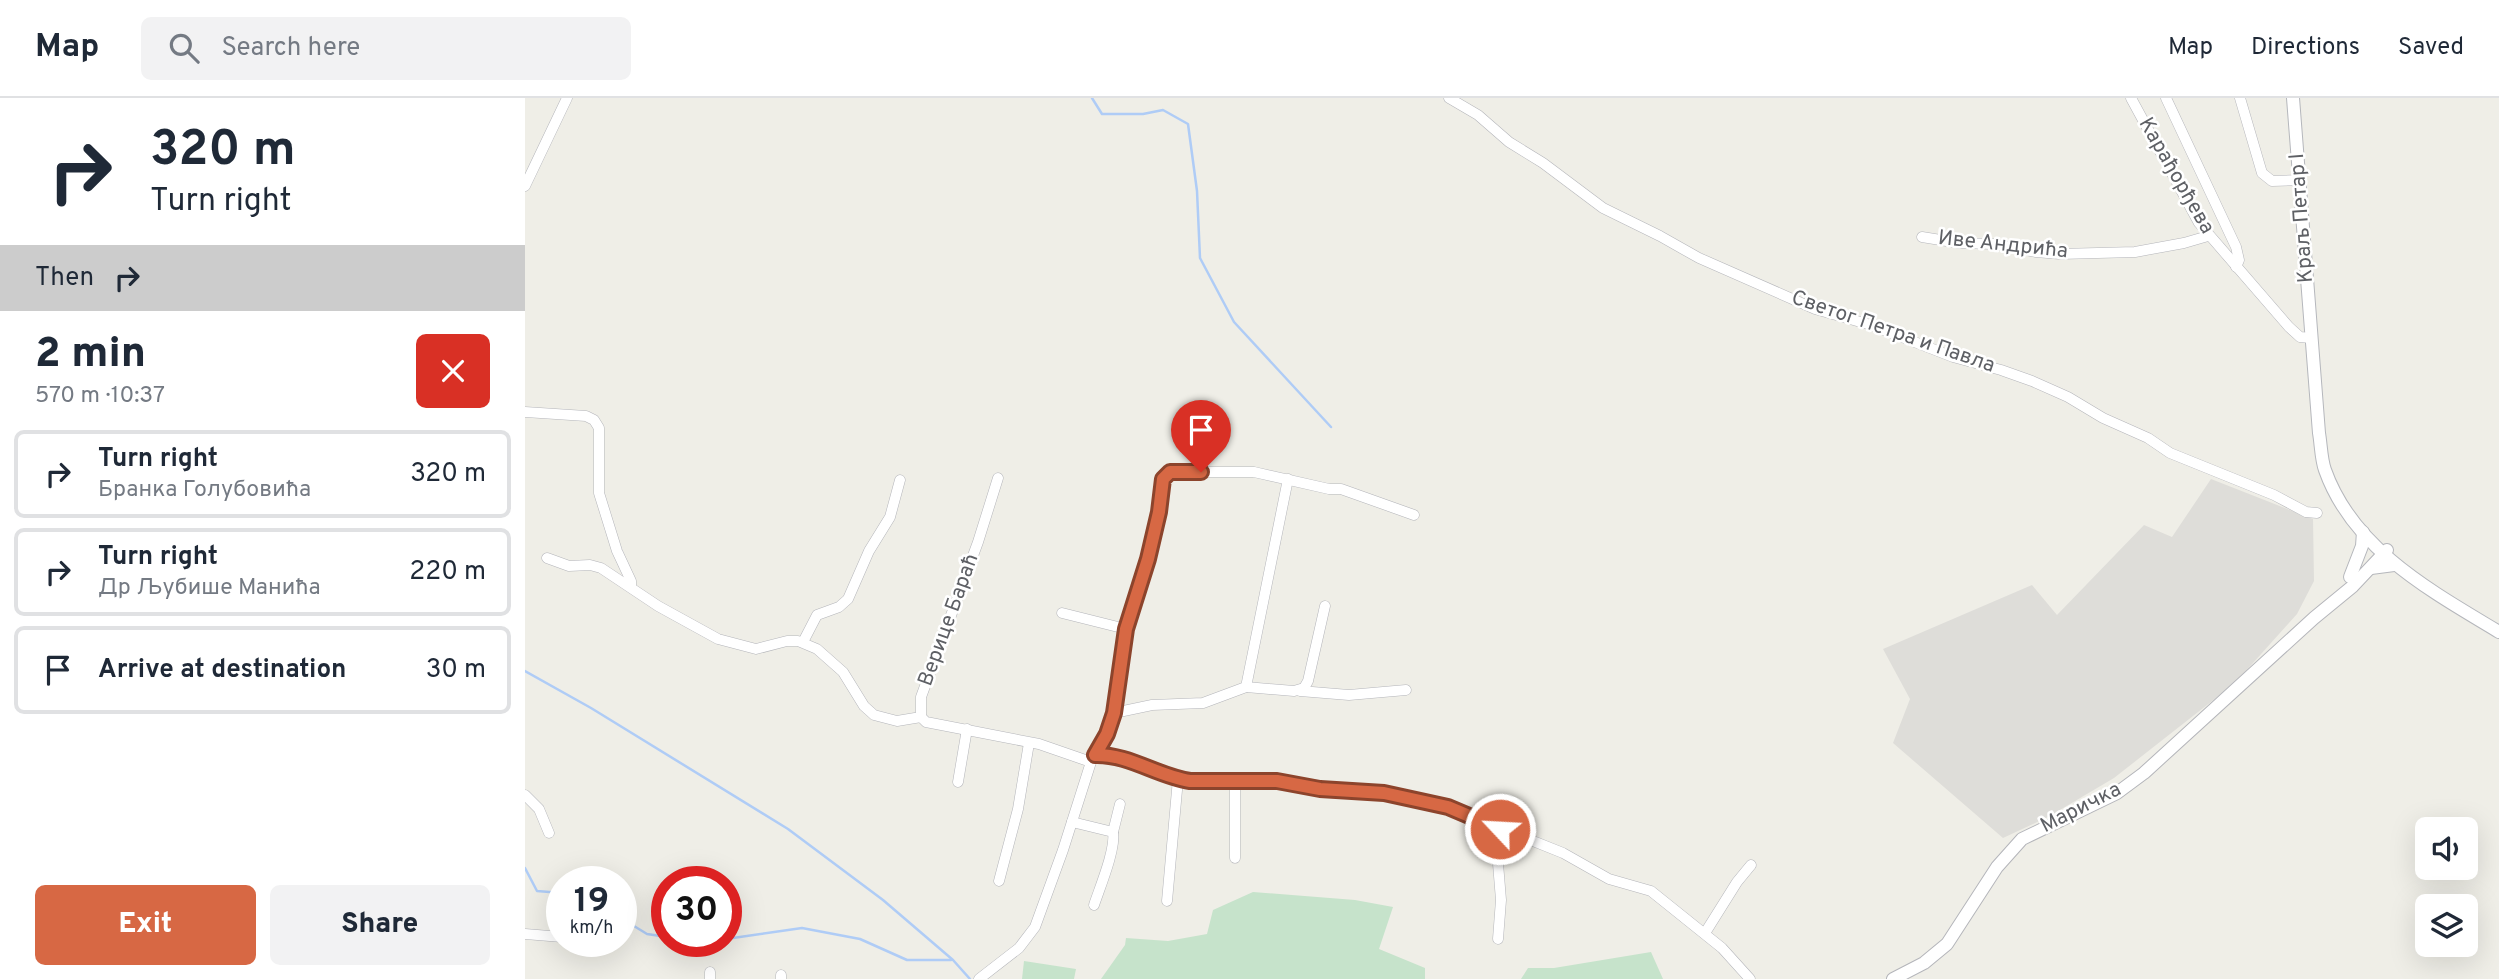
<!DOCTYPE html>
<html lang="en">
<head>
<meta charset="utf-8">
<style>
	:root { --surface:#fff; --page:#f2f2f3; --text:#1f2937; --muted:#747a83; --line:#e0e1e3; --accent:#d76844 }
	body { margin:0; font-family:Overpass,sans-serif; background:var(--page); color:var(--text); height:100vh; display:flex; flex-direction:column; font-size:26px; white-space:nowrap }
	* { box-sizing:border-box; margin:0 }
	p { font-size:23px; color:var(--muted) }
	.icon { flex:none; width:38px; height:38px; fill:none; stroke:currentColor; stroke-width:2; stroke-linecap:round; stroke-linejoin:round }
	.map { position:relative; flex:1; overflow:hidden }
	.sheet { display:flex; flex-direction:column; background:var(--surface); width:525px }
	.sheet>* { flex:none }
	.hud { background:#fff; color:var(--text); overflow:hidden }
	.buttons { position:absolute; left:1890px; top:719px; display:grid; gap:14px }
	.buttons a { display:grid; place-items:center; width:63px; height:63px; border-radius:10px; background:var(--surface); box-shadow:0 7px 28px #0002; font-size:35px }
	.speed { position:absolute; left:21px; top:768px; display:flex; gap:14px; font-size:35px; font-weight:700; text-align:center }
	.speed>* { display:grid; place-content:center; width:91px; height:91px; border-radius:50%; background:var(--surface); box-shadow:0 7px 28px #0002; line-height:1 }
	.speed small { font-size:18px; font-weight:400 }
	.speed .limit { border:10px solid #d22; background:#fff; color:#111 }
	.pin { position:absolute; display:grid; place-items:center; width:60px; height:60px; color:#fff; margin:-72px -30px; border-radius:50% 50% 50% 0; rotate:-45deg; box-shadow:0 0 7px #0007 }
	.pin .icon { rotate:45deg }
	.me { position:absolute; width:77px; margin:-38px; rotate:295deg; stroke-linejoin:round; filter:drop-shadow(0 0 5px #0008) }
	.turn { display:flex; align-items:center; gap:24px; height:147px; padding:0 35px; font-size:32px }
	.turn .icon { width:91px; height:91px; stroke-width:2.5 }
	.turn b { display:block; font-size:49px; line-height:60px }
	.then { display:flex; align-items:center; height:66px; padding:0 35px; background:#0003; gap:14px; font-size:26px }
	.round { display:grid; place-items:center; flex:none; width:74px; height:74px; border-radius:10px; background:var(--page) }
	.head { display:flex; align-items:center; justify-content:space-between; height:119px; padding:0 35px }
	h1 { font-size:42px; font-weight:800; line-height:52px }
	.action { display:flex; gap:14px; margin-top:auto; padding:14px 35px }
	.action a { flex:1; height:80px; border-radius:10px; background:var(--accent); color:#fff; font-size:28px; font-weight:800; line-height:80px; text-align:center }
	.action a+a { background:var(--page); color:var(--text) }
	ul { padding:0; list-style:none }
	li { display:flex; align-items:center; gap:21px; height:88px; margin:0 14px 10px; padding:0 21px; border:4px solid var(--line); border-radius:10px }
	li div { flex:1 }
	li b { display:block; font-size:26px }
	li em { font-style:normal }
	header { display:flex; align-items:center; gap:42px; box-sizing:border-box; height:98px; padding:0 35px; background:var(--surface); border-bottom:2px solid var(--line) }
	header strong { font-size:33px }
	nav { display:flex; gap:38px; margin-inline-start:auto; font-size:24px }
	.search { width:490px; height:63px; background:var(--page); display:flex; align-items:center; gap:18px; box-sizing:border-box; padding:0 24px; border-radius:10px; color:var(--muted); font-size:26px }
	main { display:flex; flex:1; min-height:0 }
	.map>svg:first-child { display:block }
</style>
</head>
<body>
<header>
<strong>Map</strong>
<div class="search"><svg class="icon" aria-label="search" viewBox="0 0 24 24"><circle cx="10" cy="10" r="6"/><path d="M15 15l6 6"/></svg>Search here</div>
<nav><a>Map</a><a>Directions</a><a>Saved</a></nav>
</header>
<main>
<section class="sheet">
<div class="hud">
<div class="turn"><svg class="icon" aria-label="right" viewBox="0 0 24 24"><path d="M7 20v-9h11M14 6l5 5-5 5"/></svg><div><b>320 m</b>Turn right</div></div>
<div class="then">Then<svg class="icon" aria-label="right" viewBox="0 0 24 24"><path d="M7 20v-9h11M14 6l5 5-5 5"/></svg></div>
</div>
<div class="head"><div><h1>2 min</h1><p>570 m · 10:37</p></div><a class="round" style="background:#d93025;color:#fff"><svg class="icon" aria-label="close" viewBox="0 0 24 24"><path d="M6 6l12 12M18 6L6 18"/></svg></a></div>
<ul>
<li><svg class="icon" aria-label="right" viewBox="0 0 24 24"><path d="M7 20v-9h11M14 6l5 5-5 5"/></svg><div><b>Turn right</b><p>Бранка Голубовића</p></div><em>320 m</em></li>
<li><svg class="icon" aria-label="right" viewBox="0 0 24 24"><path d="M7 20v-9h11M14 6l5 5-5 5"/></svg><div><b>Turn right</b><p>Др Љубише Манића</p></div><em>220 m</em></li>
<li><svg class="icon" aria-label="arrive" viewBox="0 0 24 24"><path d="M6 21V4h12l-3 4 3 4H6"/></svg><div><b>Arrive at destination</b></div><em>30 m</em></li>
</ul>
<div class="action"><a>Exit</a><a>Share</a></div>
</section>
<div class="map">
<svg width="1974" height="881" viewBox="0 0 1974 881">
	<rect width="100%" height="100%" fill="#efeee7"/>
	<polygon fill="#deddd9" points="1686,381 1788,421 1789,483 1772,516 1710,585 1589,680 1523,719 1478,740 1368,645 1385,601 1358,551 1507,487 1532,517 1619,427 1647,439"/>
	<g fill="#c6e3cb">
		<polygon points="728,794 830,802 868,809 854,851 900,870 900,881 576,881 600,847 601,840 643,843 682,836 688,812"/>
		<polygon points="1126,854 1138,881 996,881 1003,870 1029,870"/>
		<polygon points="499,863 551,871 549,881 497,881"/>
	</g>
	<g fill="none" stroke-linecap="round" stroke-linejoin="round">
		<g stroke="#afccf6" stroke-width="2.5">
			<polyline points="567,0 577,16 618,16 638,12 663,26 672,93 675,160 709,224 806,329"/>
			<polyline points="0,573 66,610 263,731 358,802 428,862 445,881"/>
			<polyline points="0,770 12,793 37,795"/>
			<polyline points="96,820 122,836 142,839"/>
			<polyline points="201,841 277,830 335,841 382,862 426,862"/>
			<polyline points="164,844 174,845 187,844"/>
		</g>
		<g stroke="#b4b5ba" stroke-width="11">
			<g id="minor">
				<polyline points="924,0 953,17 984,44 1018,65 1078,110 1135,138 1174,160 1290,211 1346,227 1428,259 1476,272 1507,283 1543,299 1578,320 1623,340 1645,355 1749,397 1781,414 1792,415"/>
				<polyline points="1606,0 1674,125 1764,229 1775,239 1786,240"/>
				<polyline points="1641,0 1711,149 1714,162 1711,169"/>
				<polyline points="1715,0 1737,75 1747,83 1775,82"/>
				<polyline points="0,88 42,0"/>
				<polyline points="1397,139 1434,145 1468,146 1511,154 1535,156 1610,154 1659,145 1683,138"/>
				<polyline points="0,314 61,318 69,322 74,330 74,395 92,453 106,483 106,488"/>
				<polyline points="473,380 453,444 396,599 396,619 401,624 514,646 566,664"/>
				<polyline points="22,460 44,468 65,467 76,470 133,508 193,541 231,551 262,543 273,543 292,551 318,574 339,608 349,617 372,623 396,619"/>
				<polyline points="537,515 601,531"/>
				<polyline points="278,544 292,517 314,509 323,501 344,453 365,419 375,382"/>
				<polyline points="721,589 769,593 779,590 783,583 800,508"/>
				<polyline points="775,593 824,597 881,592"/>
				<polyline points="589,615 627,607 678,605 721,589 763,381"/>
				<path d="M570 657C604 656 632 678 665 683H752L795 691 859 695 923 709 1038 755 1084 781 1126 793 1197 850 1225 881"/>
				<polyline points="433,684 442,631"/>
				<polyline points="710,684 710,760"/>
				<polyline points="0,697 14,711 24,735"/>
				<path d="M547 724 588 734C591 751 575 789 569 807"/>
				<polyline points="588,734 595,706"/>
				<polyline points="474,783 493,711 504,645"/>
				<polyline points="642,803 653,681"/>
				<polyline points="1180,835 1212,784 1226,767"/>
				<polyline points="0,836 37,839"/>
				<polyline points="973,841 976,802 971,741 975,731"/>
				<polyline points="185,874 185,881"/>
				<polyline points="256,881 256,877"/>
				<polyline points="454,881 494,850 510,829 538,752 566,664 586,626 601,531 623,461 634,414 637,384 642,376 649,374 729,374 804,391 816,391 889,417"/>
			</g>
		</g>
		<g stroke="#b4b5ba" stroke-width="14">
			<polyline id="tertiary" points="1368,881 1399,865 1422,846 1472,769 1497,741 1592,695 1619,675 1789,520 1828,488 1862,452"/>
		</g>
		<g stroke="#b5b7bc" stroke-width="14">
			<g id="secondary">
				<path d="M1768 0 1794 335C1796 346 1796 361 1800 372 1828 451 1906 493 1974 534"/>
				<polyline points="1846,470 1869,467"/>
				<polyline points="1825,479 1837,448 1838,434"/>
			</g>
		</g>
		<use href="#minor" stroke="#fff" stroke-width="10"/>
		<use href="#tertiary" stroke="#fff" stroke-width="12"/>
		<use href="#secondary" stroke="#fff" stroke-width="12"/>
	</g>
	<g fill="none" stroke-linecap="round" stroke-linejoin="round">
		<g stroke="#8c442c" stroke-width="18">
			<path id="route" d="M676 374H645L638 381 634 414 623 461 601 531 589 615 582 636 570 657C604 656 632 678 665 683H752L795 691 859 695 923 709 975 731"/>
		</g>
		<use href="#route" stroke="#d76844" stroke-width="12"/>
	</g>
	<g text-anchor="middle" dominant-baseline="central" stroke-width="5" stroke-linejoin="round" paint-order="stroke">
		<g font-size="21" fill="#5e6065" stroke="#fff">
			<text transform="translate(1651 78) rotate(60)">Карађорђева</text>
			<text transform="translate(1777 120) rotate(-94)">Краљ Петар I</text>
			<text transform="translate(1478 147) rotate(6)">Иве Андрића</text>
			<text transform="translate(1368 234) rotate(19)">Светог Петра и Павла</text>
			<text transform="translate(424 522) rotate(-70)">Верице Бараћ</text>
			<text transform="translate(1556 710) rotate(-27)">Маричка</text>
		</g>
	</g>
</svg>
<div class="buttons">
<a><svg class="icon" aria-label="sound" viewBox="0 0 24 24"><path d="M4 9h4l5-4v14l-5-4H4zM17 9q2 3 0 6"/></svg></a>
<a><svg class="icon" aria-label="layers" viewBox="0 0 24 24"><path d="M12 4l9 5-9 5-9-5zM3 14l9 5 9-5"/></svg></a>
</div>
<div class="speed"><div>19<small>km/h</small></div><div class="limit">30</div></div>
<div class="pin" style="left:676px;top:374px;background:#d93025"><svg class="icon" aria-label="arrive" viewBox="0 0 24 24"><path d="M6 21V4h12l-3 4 3 4H6"/></svg></div>
<svg class="me" style="left:975px;top:731px" viewBox="-20 -20 40 40"><circle r="17" fill="#d76844" stroke="#fff" stroke-width="3"/><path d="M0-11L8 9 0 5-8 9z" fill="#fff"/></svg>
</div>
</main>
</body>
</html>
